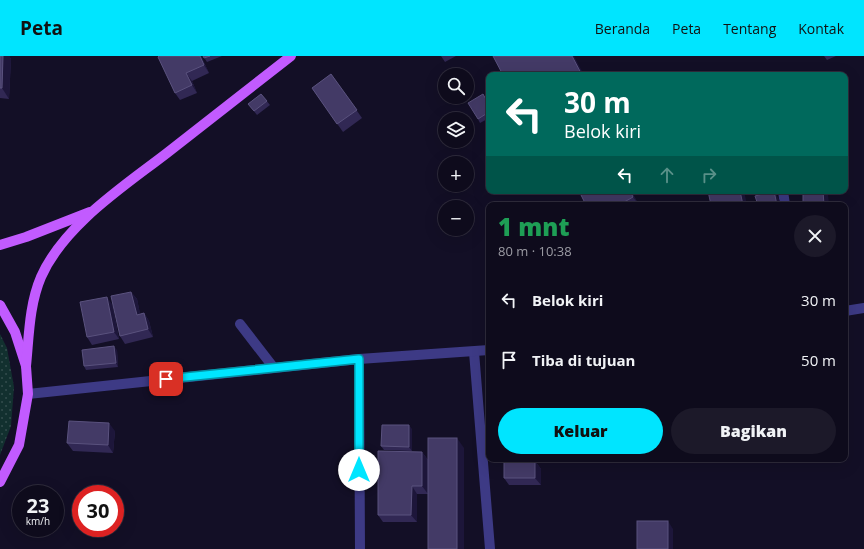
<!DOCTYPE html>
<html lang="id">
<head>
<meta charset="utf-8">
<style>
	:root { --surface:#0e0b1c; --page:#1c1929; --text:#f1f3f6; --muted:#9b9ba3; --line:#2e2b3b; --accent:#00e5ff }
	body { margin:0; font-family:"Open Sans",sans-serif; background:var(--page); color:var(--text); height:100vh; display:flex; flex-direction:column; font-size:15px; white-space:nowrap }
	* { box-sizing:border-box; margin:0 }
	p { font-size:13px; color:var(--muted) }
	.icon { flex:none; width:22px; height:22px; fill:none; stroke:currentColor; stroke-width:2; stroke-linecap:round; stroke-linejoin:round }
	.map { position:relative; flex:1; overflow:hidden }
	.drawer { position:absolute; left:486px; top:146px; width:362px; height:260px; display:flex; flex-direction:column; background:var(--surface); border-radius:8px; box-shadow:0 4px 16px #0002,0 0 0 1px var(--line) }
	.drawer>* { flex:none }
	.hud { position:absolute; left:486px; top:16px; width:362px; height:122px; border-radius:8px; box-shadow:0 4px 16px #0002,0 0 0 1px var(--line); background:#00695c; color:#fff; overflow:hidden }
	.fabs { position:absolute; left:438px; top:12px; display:grid; gap:8px }
	.fabs a { display:grid; place-items:center; width:36px; height:36px; border-radius:50%; background:var(--surface); box-shadow:0 4px 16px #0002,0 0 0 1px var(--line); font-size:20px }
	.speed { position:absolute; left:12px; top:429px; display:flex; gap:8px; font-size:20px; font-weight:700; text-align:center }
	.speed>* { display:grid; place-content:center; width:52px; height:52px; border-radius:50%; background:var(--surface); box-shadow:0 4px 16px #0002,0 0 0 1px var(--line); line-height:1 }
	.speed small { font-size:10px; font-weight:400 }
	.speed .limit { border:6px solid #d22; background:#fff; color:#111 }
	.pin { position:absolute; display:grid; place-items:center; width:34px; height:34px; color:#fff; margin:-17px; border-radius:8px; box-shadow:0 2px 6px #0006 }
	.me { position:absolute; width:44px; margin:-22px; rotate:0deg; stroke-linejoin:round; filter:drop-shadow(0 0 3px #0008) }
	.turn { display:flex; align-items:center; gap:14px; height:84px; padding:0 12px; font-size:18px }
	.turn .icon { width:52px; height:52px; stroke-width:2.5 }
	.turn b { display:block; font-size:28px; line-height:34px }
	.lanes { display:flex; align-items:center; height:38px; padding:0 12px; background:#0003; justify-content:center; gap:20px; direction:ltr }
	.lanes .off { opacity:.35 }
	.round { display:grid; place-items:center; flex:none; width:42px; height:42px; border-radius:21px; background:var(--page) }
	.overview { display:flex; align-items:center; justify-content:space-between; height:68px; padding:0 12px }
	h1 { font-size:24px; font-weight:800; line-height:30px; color:#1e9e55 }
	.primary-button { display:flex; gap:8px; margin-top:auto; padding:8px 12px }
	.primary-button a { flex:1; height:46px; border-radius:24px; background:var(--accent); color:#111; font-size:16px; font-weight:800; line-height:46px; text-align:center }
	.primary-button a+a { background:var(--page); color:var(--text) }
	ul { padding:0; list-style:none }
	li { display:flex; align-items:center; gap:12px; height:60px; padding:0 12px }
	li div { flex:1 }
	li b { display:block; font-size:15px }
	li em { font-style:normal }
	header { display:flex; align-items:center; gap:24px; box-sizing:border-box; height:56px; padding:0 20px; background:var(--accent); color:#111 }
	header strong { font-size:19px }
	nav { display:flex; gap:22px; margin-inline-start:auto; font-size:14px }
	.map>svg:first-child { display:block }
</style>
</head>
<body>
<header>
<strong>Peta</strong>
<nav><a>Beranda</a><a>Peta</a><a>Tentang</a><a>Kontak</a></nav>
</header>
<div class="map">
<svg width="864" height="493" viewBox="0 0 864 493">
	<defs>
		<pattern id="park-dots" width="8" height="8" patternUnits="userSpaceOnUse"><rect width="8" height="8" fill="#12302f"/><path d="M2 2h.1M6 6h.1" fill="none" stroke="#344d4e" stroke-width="1.8" stroke-linecap="round"/></pattern>
	</defs>
	<rect width="100%" height="100%" fill="#130f26"/>
	<polygon fill="url(#park-dots)" points="0,278 7,292 14,331 11,370 0,399"/>
	<g fill="none" stroke-linecap="round" stroke-linejoin="round">
		<g stroke="#3d3a85" stroke-width="10">
			<polyline points="783,135 785,149"/>
			<polyline points="845,255 864,252"/>
			<polyline points="240,268 274,312"/>
			<polyline points="474,296 490,493"/>
			<polyline points="359,303 360,493"/>
			<polyline points="28,338 359,303 489,294"/>
		</g>
		<g stroke="#c25bff" stroke-width="10">
			<polyline points="0,189 26,181 90,156"/>
			<polyline points="0,249 15,276 26,310 28,338 19,389 0,426"/>
			<path d="M26 310C29 281 29 249 41 221 64 169 123 131 167 97 208 65 250 32 291 0"/>
		</g>
	</g>
	<g fill="#312854">
		<polygon points="0,0 9,0 11,3 9,43 0,42"/>
		<polygon points="159,0 201,0 209,17 192,25 197,37 180,44 175,37"/>
		<polygon points="203,0 222,0 207,6"/>
		<polygon points="441,0 456,0 445,6"/>
		<polygon points="824,0 836,0 827,4"/>
		<polygon points="331,18 362,62 343,76 312,32"/>
		<polygon points="261,38 270,49 257,59 248,48"/>
		<polygon points="483,38 489,49 489,62 480,67 478,63"/>
		<polygon points="579,135 631,135 639,149 586,149"/>
		<polygon points="131,236 137,243 140,258 144,257 149,265 153,281 125,288 120,280"/>
		<polygon points="112,248 119,283 92,289 87,281"/>
		<polygon points="117,294 118,311 86,314 84,310"/>
		<polygon points="412,373 412,395 384,394 381,390"/>
		<polygon points="115,375 113,397 73,395 67,387"/>
		<polygon points="422,396 428,404 428,438 417,438 417,466 383,466 378,459"/>
		<polygon points="534,405 535,405 541,413 541,429 509,429 504,422"/>
	</g>
	<g fill="#1d163a">
		<polygon points="3,0 9,0 11,3 9,43 2,32"/>
		<polygon points="200,0 201,0 209,17 204,9"/>
		<polygon points="572,0 574,0 584,19 582,19"/>
		<polygon points="186,17 192,25 197,37 192,29"/>
		<polygon points="630,135 631,135 639,149 633,141"/>
		<polygon points="740,135 744,135 747,149 743,149"/>
		<polygon points="774,135 779,143 781,149 777,149"/>
		<polygon points="823,135 826,135 828,138 829,149 824,149"/>
		<polygon points="131,236 137,243 142,267 137,259"/>
		<polygon points="107,241 112,248 119,283 114,276"/>
		<polygon points="144,257 149,265 153,281 148,273"/>
		<polygon points="114,290 117,294 118,311 116,307"/>
		<polygon points="109,367 115,375 113,397 108,389"/>
		<polygon points="409,369 412,373 412,395 409,391"/>
		<polygon points="457,382 464,392 464,493 457,493"/>
		<polygon points="422,396 428,404 428,438 422,430"/>
		<polygon points="529,403 534,403 534,413 529,405"/>
		<polygon points="535,405 541,413 541,429 535,422"/>
		<polygon points="412,430 417,438 417,466 411,459"/>
		<polygon points="668,465 673,473 673,493 668,493"/>
	</g>
	<g fill="#433a66" stroke="#5a527e">
		<polygon points="0,0 3,0 2,32 0,32"/>
		<polygon points="159,0 200,0 204,9 186,17 192,29 175,37 158,1"/>
		<polygon points="203,0 210,0 204,2"/>
		<polygon points="493,0 572,0 582,19 503,19"/>
		<polygon points="331,18 357,54 337,68 312,32"/>
		<polygon points="261,38 267,45 254,55 248,48"/>
		<polygon points="483,38 489,49 489,56 478,63 468,47"/>
		<polygon points="579,135 630,135 633,141 619,149 586,149"/>
		<polygon points="708,135 740,135 743,149 711,149"/>
		<polygon points="774,135 777,149 758,149 755,140"/>
		<polygon points="803,135 823,135 824,149 803,149"/>
		<polygon points="131,236 137,259 144,257 148,273 120,280 111,240"/>
		<polygon points="107,241 114,276 87,281 80,246"/>
		<polygon points="114,290 116,307 84,310 82,294"/>
		<polygon points="69,365 109,367 108,389 67,387"/>
		<polygon points="382,369 409,369 409,391 381,390"/>
		<rect x="428" y="382" width="29" height="111"/>
		<polygon points="378,395 422,396 422,430 412,430 411,459 378,459"/>
		<polygon points="504,403 529,403 529,405 535,405 535,422 504,422"/>
		<rect x="637" y="465" width="31" height="28"/>
	</g>
	<g fill="none" stroke-linecap="round" stroke-linejoin="round">
		<g stroke="#0095a6" stroke-width="10">
			<polyline id="route" points="166,323 359,303 359,414"/>
		</g>
		<use href="#route" stroke="#00e5ff" stroke-width="7"/>
	</g>
</svg>
<div class="fabs">
<a><svg class="icon" aria-label="search" viewBox="0 0 24 24"><circle cx="10" cy="10" r="6"/><path d="M15 15l6 6"/></svg></a>
<a><svg class="icon" aria-label="layers" viewBox="0 0 24 24"><path d="M12 4l9 5-9 5-9-5zM3 14l9 5 9-5"/></svg></a>
<a>+</a>
<a>−</a>
</div>
<div class="speed"><div>23<small>km/h</small></div><div class="limit">30</div></div>
<div class="pin" style="left:166px;top:323px;background:#d93025"><svg class="icon" aria-label="arrive" viewBox="0 0 24 24"><path d="M6 21V4h12l-3 4 3 4H6"/></svg></div>
<svg class="me" style="left:359px;top:414px" viewBox="-20 -20 40 40"><circle r="19" fill="#fff"/><path d="M0-13L10 11 0 6-10 11z" fill="#00e5ff"/></svg>
<div class="hud">
<div class="turn"><svg class="icon" aria-label="left" viewBox="0 0 24 24"><path d="M17 20v-9H6M10 6l-5 5 5 5"/></svg><div><b>30 m</b>Belok kiri</div></div>
<div class="lanes"><svg class="icon" aria-label="left" viewBox="0 0 24 24"><path d="M17 20v-9H6M10 6l-5 5 5 5"/></svg><svg class="icon off" aria-label="ahead" viewBox="0 0 24 24"><path d="M12 20V5M6 11l6-6 6 6"/></svg><svg class="icon off" aria-label="right" viewBox="0 0 24 24"><path d="M7 20v-9h11M14 6l5 5-5 5"/></svg></div>
</div>
<section class="drawer">
<div class="overview"><div><h1>1 mnt</h1><p>80 m · 10:38</p></div><a class="round"><svg class="icon" aria-label="close" viewBox="0 0 24 24"><path d="M6 6l12 12M18 6L6 18"/></svg></a></div>
<ul>
<li><svg class="icon" aria-label="left" viewBox="0 0 24 24"><path d="M17 20v-9H6M10 6l-5 5 5 5"/></svg><div><b>Belok kiri</b></div><em>30 m</em></li>
<li><svg class="icon" aria-label="arrive" viewBox="0 0 24 24"><path d="M6 21V4h12l-3 4 3 4H6"/></svg><div><b>Tiba di tujuan</b></div><em>50 m</em></li>
</ul>
<div class="primary-button"><a>Keluar</a><a>Bagikan</a></div>
</section>
</div>
</body>
</html>
